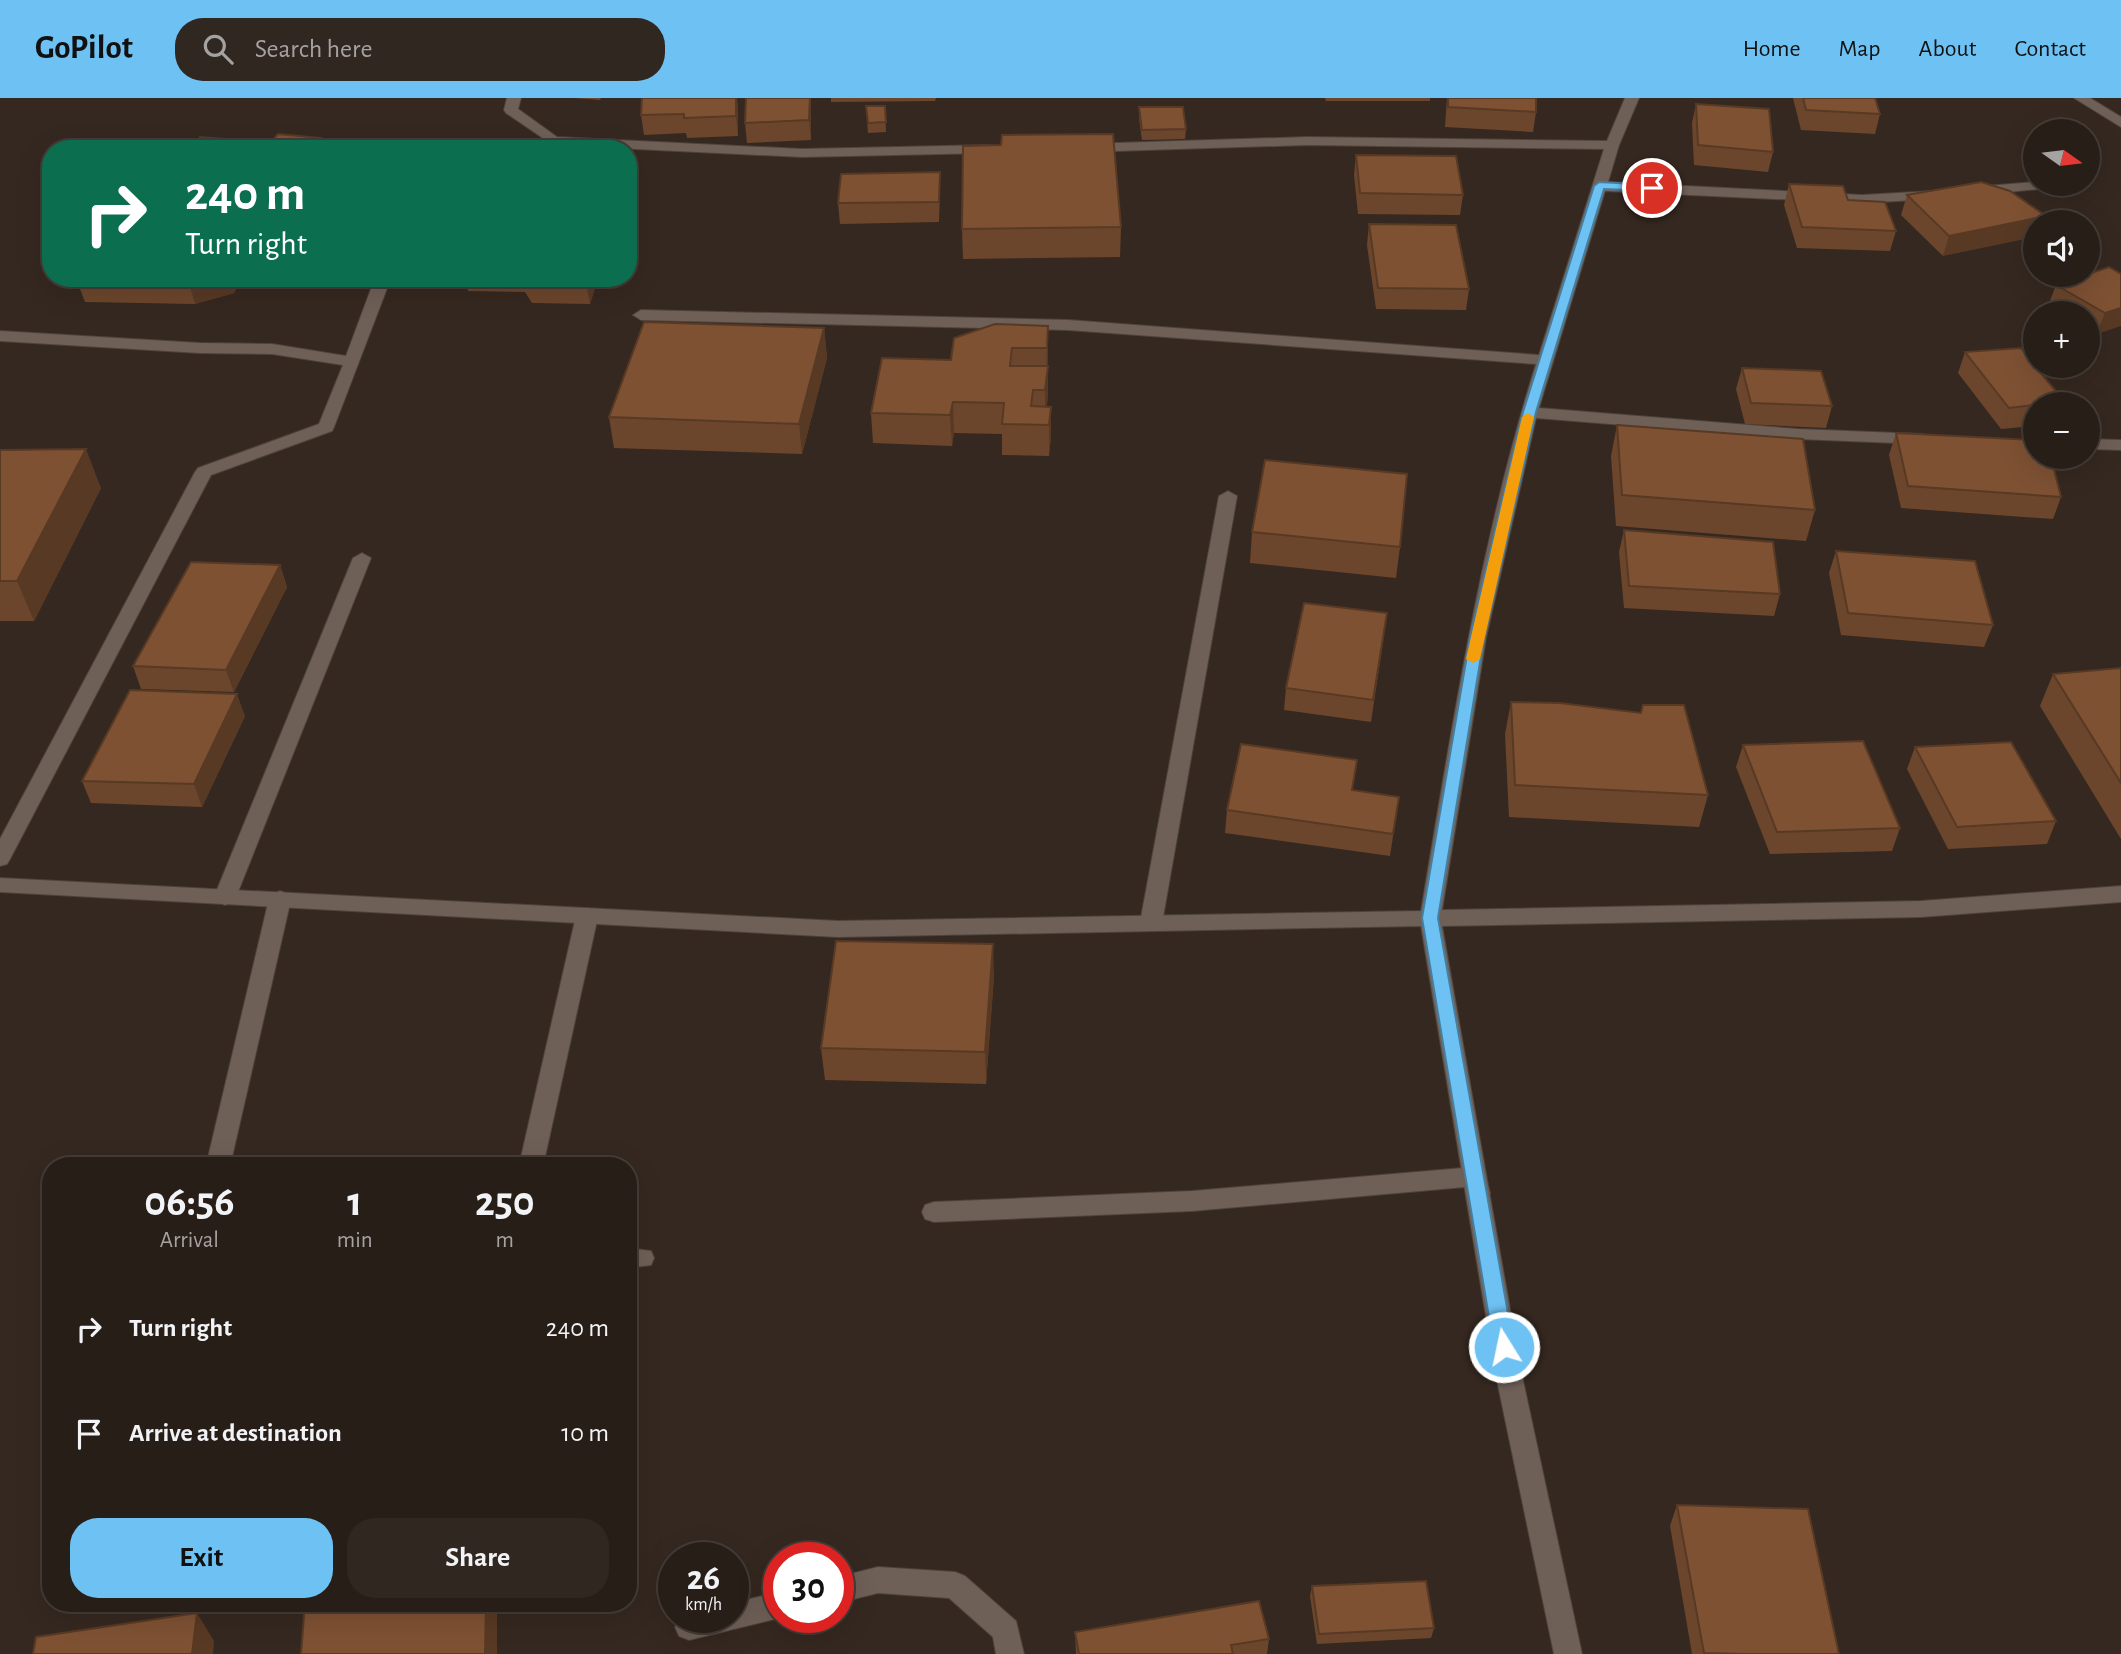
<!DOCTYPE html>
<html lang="en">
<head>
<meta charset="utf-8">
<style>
	:root { --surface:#281e18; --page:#302721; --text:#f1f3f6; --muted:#a5a2a2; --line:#443c37; --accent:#6dc2f3 }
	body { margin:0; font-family:"Alegreya Sans",sans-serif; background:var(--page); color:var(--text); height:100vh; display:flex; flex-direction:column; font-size:26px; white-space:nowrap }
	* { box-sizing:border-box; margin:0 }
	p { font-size:23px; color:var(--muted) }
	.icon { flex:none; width:38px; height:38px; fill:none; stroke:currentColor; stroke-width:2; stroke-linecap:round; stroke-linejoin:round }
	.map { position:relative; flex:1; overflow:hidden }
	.details { position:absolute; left:42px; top:1059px; width:595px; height:455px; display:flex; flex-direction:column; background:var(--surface); border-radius:28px; box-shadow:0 7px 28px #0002,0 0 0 2px var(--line) }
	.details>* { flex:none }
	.hud { position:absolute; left:42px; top:42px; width:595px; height:147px; border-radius:28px; box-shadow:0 7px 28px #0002,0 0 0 2px var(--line); background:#0b6e4f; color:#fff; overflow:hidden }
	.needle { width:46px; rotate:104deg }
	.controls { position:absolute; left:2023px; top:21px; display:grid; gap:14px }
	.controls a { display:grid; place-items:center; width:77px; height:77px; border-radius:50%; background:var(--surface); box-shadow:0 7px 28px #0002,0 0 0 2px var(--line); font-size:35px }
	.speed { position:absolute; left:658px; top:1444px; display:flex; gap:14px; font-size:35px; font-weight:700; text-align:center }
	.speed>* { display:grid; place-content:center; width:91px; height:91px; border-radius:50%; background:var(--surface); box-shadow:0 7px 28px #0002,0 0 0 2px var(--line); line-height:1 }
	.speed small { font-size:18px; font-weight:400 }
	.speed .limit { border:10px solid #d22; background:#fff; color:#111 }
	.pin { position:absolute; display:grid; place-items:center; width:60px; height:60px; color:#fff; margin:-30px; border:4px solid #fff; border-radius:50%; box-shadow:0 2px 7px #0007 }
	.me { position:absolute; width:77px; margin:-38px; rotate:350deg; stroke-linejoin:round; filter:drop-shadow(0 0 5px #0008) }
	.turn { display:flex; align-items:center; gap:24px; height:147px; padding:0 28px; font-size:32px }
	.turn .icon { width:91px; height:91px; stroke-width:2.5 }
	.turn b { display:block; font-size:49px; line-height:60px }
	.eta { display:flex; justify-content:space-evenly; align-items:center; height:119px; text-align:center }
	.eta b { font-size:42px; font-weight:700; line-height:49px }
	.cta { display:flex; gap:14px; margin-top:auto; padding:14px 28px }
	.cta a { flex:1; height:80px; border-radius:28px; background:var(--accent); color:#111; font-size:28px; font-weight:700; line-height:80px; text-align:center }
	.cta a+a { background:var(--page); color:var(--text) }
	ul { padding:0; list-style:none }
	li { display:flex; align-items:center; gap:21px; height:105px; padding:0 28px }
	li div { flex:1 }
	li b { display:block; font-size:26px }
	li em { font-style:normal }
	header { display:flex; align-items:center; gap:42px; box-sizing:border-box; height:98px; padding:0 35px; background:var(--accent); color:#111 }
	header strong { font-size:33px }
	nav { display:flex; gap:38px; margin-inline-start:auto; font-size:24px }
	.search { width:490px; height:63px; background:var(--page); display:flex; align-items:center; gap:18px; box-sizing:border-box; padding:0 24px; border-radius:28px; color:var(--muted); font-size:26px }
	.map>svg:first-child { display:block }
</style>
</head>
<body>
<header>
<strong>GoPilot</strong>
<div class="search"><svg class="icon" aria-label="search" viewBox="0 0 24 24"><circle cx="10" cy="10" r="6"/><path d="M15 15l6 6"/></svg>Search here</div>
<nav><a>Home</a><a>Map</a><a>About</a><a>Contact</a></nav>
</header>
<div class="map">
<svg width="2121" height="1556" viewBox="0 0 2121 1556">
	<rect width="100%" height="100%" fill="#352820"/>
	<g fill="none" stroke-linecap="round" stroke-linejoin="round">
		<g stroke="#4e433b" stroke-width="2">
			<g id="lane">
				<polygon points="1228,393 1237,398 1162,825 1159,830 1151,833 1143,830 1140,825 1219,398"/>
				<polygon points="362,455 371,460 236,799 232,804 225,807 218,804 214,799 353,460"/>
				<polygon points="280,793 288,796 291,801 230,1068 206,1068 269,801 272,796"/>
				<polygon points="587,810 595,813 598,818 543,1068 519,1068 576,818 579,813"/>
				<polygon points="1475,1069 1483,1072 1490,1095 1486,1102 1478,1105 1470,1102 1465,1089 1192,1113 934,1124 925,1121 922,1114 925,1107 934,1104 1192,1093"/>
				<polygon points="628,1150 651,1153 654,1160 651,1167 628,1170"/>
				<polygon points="878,1469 955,1474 965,1478 1016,1523 1024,1556 996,1556 993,1539 949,1500 878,1495 838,1505 838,1479"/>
				<polygon points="779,1494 779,1519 782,1519 779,1520 689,1542 679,1538 675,1529 681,1519 733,1519 733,1505"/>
			</g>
		</g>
		<g stroke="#4e433b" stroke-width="2">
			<g id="street">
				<polygon points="507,0 521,0 518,11 557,39 802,51 990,47 997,51 990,55 802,59 553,47 506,15 504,12"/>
				<path d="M1625 0H1639L1619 47 1608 84 1862 97 1933 93 1940 97 1933 101 1862 105 1605 93 1539 310 1798 331 1922 336 1930 341 1922 346 1798 341 1536 320 1486 540 1442 812 1921 803 2121 788V804L1921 819 1442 828 1521 1273 1582 1556H1554L1495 1273 1421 828 838 839 0 794V780L838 823 1421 813C1452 629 1480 444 1536 266L1068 232 641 222 633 217 641 212 1068 222 1539 257 1604 51 1307 47 1085 54 1078 50 1085 46 1307 39 1607 43Z"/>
				<polygon points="2074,0 2090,0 2121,19 2121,29"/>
				<polygon points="2035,84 2042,88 2040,91 1975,97 1968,93 1975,89"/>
				<polygon points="375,180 391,180 334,329 332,333 211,377 10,761 7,766 0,768 0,741 195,374 198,370 319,326 343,267 272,256 200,255 0,243 0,233 200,245 272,246 346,258"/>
				<polygon points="2088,341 2121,342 2121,352 2088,351"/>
			</g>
		</g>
		<use href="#lane" fill="#6f6057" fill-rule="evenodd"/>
		<use href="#street" fill="#6f6057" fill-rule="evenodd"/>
	</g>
	<g fill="#6c462c">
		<polygon points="574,0 601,0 600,2"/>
		<polygon points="746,0 811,0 811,42 747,45 745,25"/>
		<polygon points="831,0 936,0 935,3 831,4"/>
		<polygon points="1325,0 1430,0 1430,3 1326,3"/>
		<polygon points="1447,0 1536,0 1536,14 1533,34 1445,29"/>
		<polygon points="1793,0 1875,0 1880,16 1875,36 1801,32"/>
		<polygon points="1696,6 1773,54 1768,74 1694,67 1692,25"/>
		<polygon points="738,8 738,38 687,40 686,35 644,37 641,17"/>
		<polygon points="866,8 885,8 886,34 868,35"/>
		<polygon points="1139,9 1186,31 1185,41 1142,42 1139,20"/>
		<polygon points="1356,57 1463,97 1460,117 1358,116 1354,77"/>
		<polygon points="940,74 940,95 939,124 840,126 838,105"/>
		<polygon points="1981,84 1943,158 1901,117 1907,97"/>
		<polygon points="1789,86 1848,102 1896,133 1890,153 1797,150 1784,107"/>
		<polygon points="1369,126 1469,191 1466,212 1376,211 1367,147"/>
		<polygon points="1121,129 1120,159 963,161 962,131"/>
		<polygon points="2121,176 2097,236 2088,231 2088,215 2061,215 2048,208 2056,187"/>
		<polygon points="242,180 234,195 195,206 85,204 77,183"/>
		<polygon points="466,180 598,180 590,206 532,205 525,194 468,193"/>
		<polygon points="1048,228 1047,309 1051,309 1051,339 1049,358 1002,357 1002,336 954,335 952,348 873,345 871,315 951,262"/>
		<polygon points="824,230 827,260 802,356 614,350 609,319"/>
		<polygon points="1965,254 2066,305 2066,306 2035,306 2035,328 2001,331 1958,275"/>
		<polygon points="1742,270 1832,308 1826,330 1745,326 1736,291"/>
		<polygon points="1617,327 1815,412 1806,443 1616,428 1611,358"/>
		<polygon points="1896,335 2061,399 2053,421 1901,410 1889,357"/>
		<polygon points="0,352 101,390 34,523 0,523"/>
		<polygon points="1624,432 1780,496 1774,518 1624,510 1619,454"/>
		<polygon points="1252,434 1400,449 1396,480 1250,465"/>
		<polygon points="1836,453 1993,527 1984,549 1841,537 1829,475"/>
		<polygon points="280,467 287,489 234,594 141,591 133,568"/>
		<polygon points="1384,537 1371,624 1284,612 1286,590"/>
		<polygon points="2121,570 2121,741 2040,608 2053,576"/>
		<polygon points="1511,604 1708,697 1699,729 1509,719 1505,636"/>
		<polygon points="245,618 202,709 91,705 82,683"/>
		<polygon points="1743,647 1900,730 1892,753 1770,756 1736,669"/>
		<polygon points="1915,649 2056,723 2047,746 1948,751 1907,671"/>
		<polygon points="1353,692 1399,699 1390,758 1225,735 1227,712"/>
		<polygon points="994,878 986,986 825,982 821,950"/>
		<polygon points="1677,1407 1839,1556 1692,1556 1670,1428"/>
		<polygon points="1312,1488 1434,1530 1431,1540 1317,1546 1310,1498"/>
		<polygon points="1075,1534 1269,1541 1267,1556 1076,1556"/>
	</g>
	<g fill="#583924">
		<polygon points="736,0 737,0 738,8 738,38 736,18"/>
		<polygon points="810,0 811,11 811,42 809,22"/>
		<polygon points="321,40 323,51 313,51"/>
		<polygon points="2046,118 2044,124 2035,124 2035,139 1943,158 1949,138"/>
		<polygon points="206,180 242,180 234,195 195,206 189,185"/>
		<polygon points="588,180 598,180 590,206 586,185"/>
		<polygon points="2121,210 2121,228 2097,236 2105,215"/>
		<polygon points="1048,228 1048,299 1045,323 1045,292"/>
		<polygon points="824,230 827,260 802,356 799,326"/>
		<polygon points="953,304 954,335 952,348 950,317"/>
		<polygon points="1051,309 1051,339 1049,358 1049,327"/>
		<polygon points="86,351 101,390 34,523 17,483"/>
		<polygon points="280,467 287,489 234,594 226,572"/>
		<polygon points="237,596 245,618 202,709 194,686"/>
		<polygon points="993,846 994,878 986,986 985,954"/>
		<polygon points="486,1505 497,1505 497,1556 485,1556"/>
		<polygon points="197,1515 214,1543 213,1556 192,1556"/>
	</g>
	<g fill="#7e5133" stroke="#583924" stroke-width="2">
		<polygon points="642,0 736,0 736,18 684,20 684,16 641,17"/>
		<polygon points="746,0 810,0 809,22 745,25"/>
		<polygon points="1448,0 1536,0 1536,14 1448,9"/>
		<polygon points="1803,0 1875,0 1880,16 1806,12"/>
		<polygon points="1696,6 1769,11 1773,54 1698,47"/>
		<polygon points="866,8 885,8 886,24 868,25"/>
		<polygon points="1139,9 1183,9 1186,31 1142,32"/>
		<polygon points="278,36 321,40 313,51 191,51 200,39 271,44"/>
		<polygon points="1113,36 1121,129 962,131 963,48 1001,47 1002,37"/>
		<polygon points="1356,57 1456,58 1463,97 1360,95"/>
		<polygon points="940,74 939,104 838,105 841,76"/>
		<polygon points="1981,84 2010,93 2046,118 1949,138 1907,97"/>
		<polygon points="1789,86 1843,88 1848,102 1885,104 1896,133 1802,129"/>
		<polygon points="1369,126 1456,127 1469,191 1378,190"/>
		<polygon points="2109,169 2121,176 2121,210 2105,215 2056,187"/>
		<polygon points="79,180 206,180 189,185 77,183"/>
		<polygon points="526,180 588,180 586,185 528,184"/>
		<polygon points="644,224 824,230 799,326 609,319"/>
		<polygon points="995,226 1048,228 1047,250 1012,250 1010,268 1048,268 1045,292 1033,292 1031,308 1051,309 1049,327 1002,326 1004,305 953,304 950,317 871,315 882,260 951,262 954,240"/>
		<polygon points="2021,250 2035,268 2066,305 2035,306 2035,307 2009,310 1965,254"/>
		<polygon points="1742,270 1821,273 1832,308 1751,305"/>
		<polygon points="1617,327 1803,341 1815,412 1622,397"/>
		<polygon points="1896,335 2035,342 2035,359 2051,359 2061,399 1908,388"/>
		<polygon points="86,351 17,483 0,483 0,352"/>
		<polygon points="1265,362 1407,376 1400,449 1252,434"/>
		<polygon points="1624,432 1773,444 1780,496 1629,488"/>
		<polygon points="1836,453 1975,463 1993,527 1848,515"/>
		<polygon points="191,464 280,467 226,572 133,568"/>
		<polygon points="1304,505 1387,515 1373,602 1286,590"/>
		<polygon points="2121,570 2121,685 2053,576"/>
		<polygon points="130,592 237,596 194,686 82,683"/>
		<polygon points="1511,604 1560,605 1641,615 1643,607 1684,607 1708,697 1515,687"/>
		<polygon points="1863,643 1900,730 1777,734 1743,647"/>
		<polygon points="2011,644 2056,723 1957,729 1915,649"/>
		<polygon points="1241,646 1357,662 1352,692 1399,699 1393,736 1227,712"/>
		<polygon points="836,843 993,846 985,954 821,950"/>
		<polygon points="1677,1407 1808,1411 1839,1556 1744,1556 1704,1555"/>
		<polygon points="1426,1483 1434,1530 1319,1536 1312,1488"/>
		<polygon points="1259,1503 1269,1541 1231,1547 1233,1556 1079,1556 1075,1534"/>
		<polygon points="305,1505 486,1505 485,1556 301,1556"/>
		<polygon points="197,1515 192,1556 33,1556 36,1539"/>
	</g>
	<polygon fill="#6dc2f3" stroke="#477e9e" stroke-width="2" points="1599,84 1652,87 1657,90 1652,93 1604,91 1536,314 1484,540 1438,820 1514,1249 1511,1255 1504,1257 1497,1255 1494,1249 1422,820 1470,540 1523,314 1594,88"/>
	<polygon fill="#f59e0b" points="1528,315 1534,319 1480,561 1473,565 1466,561 1522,319"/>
</svg>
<div class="controls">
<a><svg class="needle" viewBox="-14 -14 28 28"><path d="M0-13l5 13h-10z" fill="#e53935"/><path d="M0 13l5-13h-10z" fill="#a5a2a2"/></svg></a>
<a><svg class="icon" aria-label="sound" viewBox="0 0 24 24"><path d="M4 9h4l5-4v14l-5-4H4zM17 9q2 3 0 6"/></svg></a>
<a>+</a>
<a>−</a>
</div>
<div class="speed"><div>26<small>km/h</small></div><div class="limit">30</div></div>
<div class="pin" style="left:1652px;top:90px;background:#d93025"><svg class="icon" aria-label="arrive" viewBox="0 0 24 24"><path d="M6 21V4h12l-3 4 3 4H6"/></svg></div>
<svg class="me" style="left:1504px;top:1249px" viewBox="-20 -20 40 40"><circle r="17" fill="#6dc2f3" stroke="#fff" stroke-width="3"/><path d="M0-11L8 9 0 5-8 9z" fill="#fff"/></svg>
<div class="hud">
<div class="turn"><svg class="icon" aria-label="right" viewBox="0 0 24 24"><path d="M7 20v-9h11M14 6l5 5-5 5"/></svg><div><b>240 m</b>Turn right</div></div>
</div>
<section class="details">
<div class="eta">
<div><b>06:56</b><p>Arrival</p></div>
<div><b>1</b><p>min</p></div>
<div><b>250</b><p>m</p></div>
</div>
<ul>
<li><svg class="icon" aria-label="right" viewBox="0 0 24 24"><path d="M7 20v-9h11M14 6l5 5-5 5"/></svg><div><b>Turn right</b></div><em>240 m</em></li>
<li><svg class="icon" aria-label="arrive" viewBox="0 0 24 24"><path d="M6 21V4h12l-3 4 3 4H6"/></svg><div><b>Arrive at destination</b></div><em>10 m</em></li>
</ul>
<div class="cta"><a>Exit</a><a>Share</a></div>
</section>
</div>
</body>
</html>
